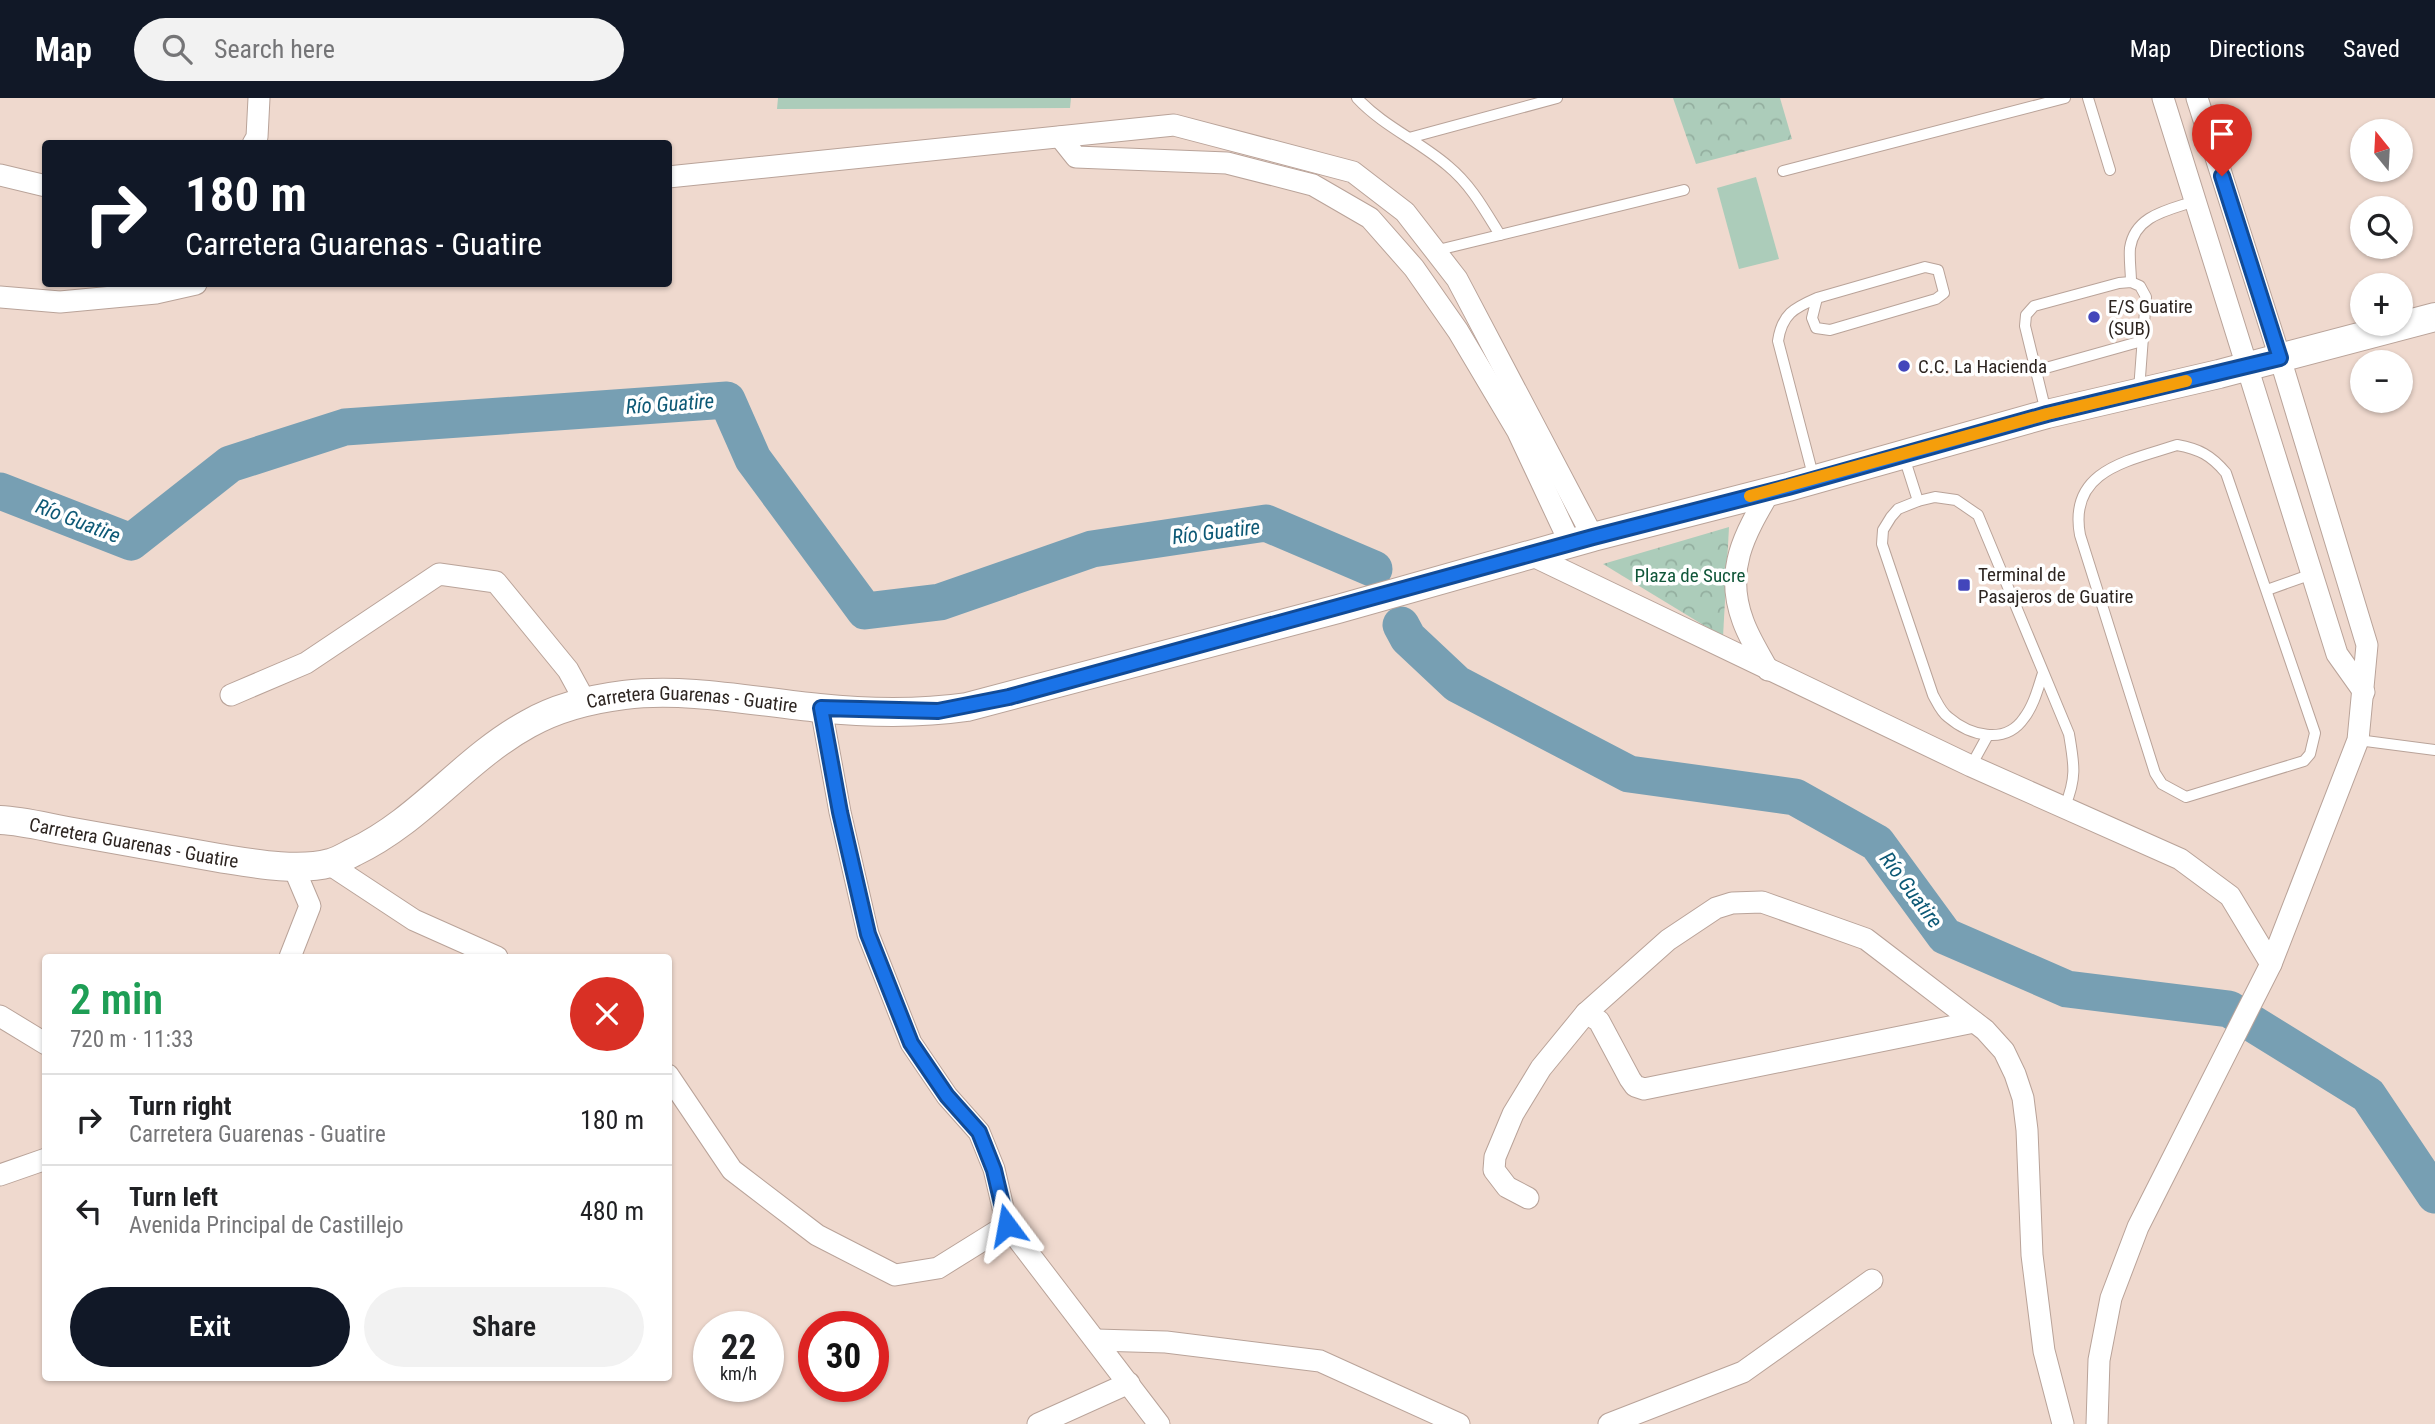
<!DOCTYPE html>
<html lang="en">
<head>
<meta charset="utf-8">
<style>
	:root { --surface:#fff; --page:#f2f2f2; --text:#202124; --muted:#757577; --line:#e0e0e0; --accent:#111827 }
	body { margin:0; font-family:"Roboto Condensed",sans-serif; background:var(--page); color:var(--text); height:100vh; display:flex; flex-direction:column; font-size:26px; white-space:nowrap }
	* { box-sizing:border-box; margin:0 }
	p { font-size:23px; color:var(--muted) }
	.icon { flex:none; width:38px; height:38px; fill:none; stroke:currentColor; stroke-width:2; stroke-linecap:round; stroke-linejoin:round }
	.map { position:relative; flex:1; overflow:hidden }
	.panel { position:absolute; left:42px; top:856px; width:630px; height:427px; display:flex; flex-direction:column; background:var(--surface); border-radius:7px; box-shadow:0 2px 5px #0004 }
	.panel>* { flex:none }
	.banner { position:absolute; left:42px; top:42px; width:630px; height:147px; border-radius:7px; box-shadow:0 2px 5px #0004; background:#111827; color:#fff; overflow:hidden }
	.needle { width:46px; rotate:342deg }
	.buttons { position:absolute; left:2350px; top:21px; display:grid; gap:14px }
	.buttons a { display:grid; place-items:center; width:63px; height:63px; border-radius:50%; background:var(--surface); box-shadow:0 2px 5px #0004; font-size:35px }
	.speed { position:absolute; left:693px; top:1213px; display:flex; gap:14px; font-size:35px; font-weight:700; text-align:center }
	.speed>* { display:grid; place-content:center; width:91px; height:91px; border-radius:50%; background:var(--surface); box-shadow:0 2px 5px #0004; line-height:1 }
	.speed small { font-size:18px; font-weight:400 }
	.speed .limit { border:10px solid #d22; background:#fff; color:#111 }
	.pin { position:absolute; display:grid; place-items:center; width:60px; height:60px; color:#fff; margin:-72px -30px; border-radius:50% 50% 50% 0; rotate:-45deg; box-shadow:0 0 7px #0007 }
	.pin .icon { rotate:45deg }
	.me { position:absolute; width:77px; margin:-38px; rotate:347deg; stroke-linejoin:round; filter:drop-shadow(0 0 5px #0008) }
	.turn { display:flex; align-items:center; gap:24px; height:147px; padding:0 28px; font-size:32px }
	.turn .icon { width:91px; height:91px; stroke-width:2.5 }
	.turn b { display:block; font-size:49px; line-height:60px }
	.round { display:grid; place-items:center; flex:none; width:74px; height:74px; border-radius:37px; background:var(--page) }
	.headline { display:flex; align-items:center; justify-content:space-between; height:119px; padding:0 28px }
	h1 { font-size:42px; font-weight:600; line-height:52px; color:#1e9e55 }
	.cta { display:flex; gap:14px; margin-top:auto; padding:14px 28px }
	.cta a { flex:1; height:80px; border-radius:42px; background:var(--accent); color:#fff; font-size:28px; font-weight:600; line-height:80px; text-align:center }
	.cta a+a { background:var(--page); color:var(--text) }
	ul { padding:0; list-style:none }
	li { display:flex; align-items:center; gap:21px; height:91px; padding:0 28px; border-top:2px solid var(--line) }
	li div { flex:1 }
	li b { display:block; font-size:26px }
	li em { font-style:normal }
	header { display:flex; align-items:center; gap:42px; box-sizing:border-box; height:98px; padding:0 35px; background:var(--accent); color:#fff }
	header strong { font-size:33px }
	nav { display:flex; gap:38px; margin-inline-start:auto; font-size:24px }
	.search { width:490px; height:63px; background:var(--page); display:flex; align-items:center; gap:18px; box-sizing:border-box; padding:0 24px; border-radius:38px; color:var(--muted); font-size:26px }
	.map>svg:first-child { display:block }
</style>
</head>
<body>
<header>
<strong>Map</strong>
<div class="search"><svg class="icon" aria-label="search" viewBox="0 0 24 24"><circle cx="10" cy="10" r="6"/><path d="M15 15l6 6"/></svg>Search here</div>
<nav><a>Map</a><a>Directions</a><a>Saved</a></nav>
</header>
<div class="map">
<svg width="2435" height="1326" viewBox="0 0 2435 1326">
	<defs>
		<pattern id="forest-crowns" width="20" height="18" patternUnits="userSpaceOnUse" patternTransform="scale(1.75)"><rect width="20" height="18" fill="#acccba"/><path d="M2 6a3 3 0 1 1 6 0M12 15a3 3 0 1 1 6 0" fill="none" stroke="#94afa0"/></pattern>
	</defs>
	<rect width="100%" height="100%" fill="#efd9ce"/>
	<g fill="url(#forest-crowns)">
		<polygon points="1673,0 1780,0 1792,41 1696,66"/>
		<polygon points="1729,429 1723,539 1603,466"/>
	</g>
	<g fill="#acccba">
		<polygon points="778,0 1071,0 1070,10 777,11"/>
		<polygon points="1756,79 1779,161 1739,171 1717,90"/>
	</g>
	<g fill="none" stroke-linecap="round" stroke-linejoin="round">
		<g stroke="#779fb3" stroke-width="37">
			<polyline points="0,393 131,444 230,366 345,329 727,302 753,361 865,513 940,504 1092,451 1266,425 1374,471"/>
			<polyline points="1401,527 1408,540 1457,586 1629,676 1795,699 1877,745 1945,838 2067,891 2229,911 2368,997 2435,1097"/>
		</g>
		<g stroke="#b9a399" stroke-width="12">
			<g id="lane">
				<path d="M1357 0C1383 28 1419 43 1448 68 1471 87 1484 111 1500 137"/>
				<polyline points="2088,0 2110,72"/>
				<polyline points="1409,40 1557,0"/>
				<polyline points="1783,73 2065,0"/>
				<polyline points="1434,153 1684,92"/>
				<path d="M2131 184C2131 174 2129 161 2130 150 2135 117 2169 112 2195 103"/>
				<polyline points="2035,273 2142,243"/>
				<polyline points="2046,314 2025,228 2026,217 2034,208 2119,185 2131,184 2140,188 2146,199 2139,292"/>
				<path d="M2177 347C2199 351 2211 357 2226 375L2315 635 2310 656 2304 663 2186 699 2162 686 2155 675 2080 437C2068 372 2128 363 2177 347Z"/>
				<polyline points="1904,359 1918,403"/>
				<path d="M1814 381 1778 243C1782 216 1794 210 1817 200L1925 169 1938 172 1944 195 1936 201 1830 232 1816 230 1812 220 1817 200"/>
				<polyline points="2267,492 2312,476"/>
				<path d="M2043 575C2038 590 2034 607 2024 620 2005 648 1969 637 1948 619 1941 614 1937 604 1933 597L1882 446 1883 432 1891 419 1898 411 1918 403 1935 399 1956 402 1978 417 2069 636C2074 666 2077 679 2065 708"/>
				<polyline points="2358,642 2435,652"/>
				<polyline points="1971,668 1988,637"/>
			</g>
		</g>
		<g stroke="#b9a399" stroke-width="23">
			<g id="street">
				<polyline points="2163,0 2337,556 2364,594"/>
				<polyline points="1060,39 1076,59 1227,65 1313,87 1370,120 1414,170 1458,233 1518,334 1570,445"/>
				<polyline points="253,46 257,39 259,0"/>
				<polyline points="0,77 46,88"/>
				<polyline points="668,79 1174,27 1353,74 1405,114 1457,181 1593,439"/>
				<polyline points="0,199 60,204 156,195 196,186"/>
				<polyline points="1531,457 1971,668 2180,761 2230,798 2271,866"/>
				<path d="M1768 572C1760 557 1749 540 1743 523 1724 472 1744 437 1770 393"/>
				<polyline points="231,597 306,565 439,476 496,484 568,572 586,605"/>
				<polyline points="821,610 840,714 868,836 911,945 947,998 979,1034 994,1071 1007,1127 1159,1326"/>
				<polyline points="329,766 414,822 497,859"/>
				<polyline points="290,859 310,808 293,768"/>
				<polyline points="1586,915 1599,923 1630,981 1635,988 1644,991 1974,924"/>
				<polyline points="0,918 46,946"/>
				<polyline points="668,977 732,1072 817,1137 895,1177 938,1170 1007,1127"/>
				<polyline points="0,1077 46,1061"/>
				<polyline points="1528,1100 1507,1089 1494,1072 1495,1059 1513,1016 1541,970 1586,915 1668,842 1716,810 1732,805 1762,804 1866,841 1985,932 2004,953 2015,976 2023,1000 2027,1032 2032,1157 2044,1253 2063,1326"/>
				<polyline points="1096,1242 1166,1244 1320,1263 1459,1326"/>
				<polyline points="1038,1326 1129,1285"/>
				<polyline points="1609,1326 1743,1274 1872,1182"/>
				<polyline points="2097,1326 2099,1262 2111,1200 2138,1129 2271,866 2358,642 2367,547 2280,260 2197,0"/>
			</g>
		</g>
		<g stroke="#b9a399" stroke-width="30">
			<g id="secondary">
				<path id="s1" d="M0 722C24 723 49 730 73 734 122 743 170 751 219 760 251 765 298 774 330 765 338 763 346 758 354 754 420 723 464 661 528 626 556 610 592 601 624 597 686 589 757 604 819 610 868 615 918 616 967 609L1338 511 1593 439 1788 389 2047 316 2219 276 2435 219"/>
			</g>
		</g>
		<use href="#lane" stroke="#fff" stroke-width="10"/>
		<use href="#street" stroke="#fff" stroke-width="21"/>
		<use href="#secondary" stroke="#fff" stroke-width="28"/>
	</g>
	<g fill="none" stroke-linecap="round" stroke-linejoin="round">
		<g stroke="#114b97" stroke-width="18">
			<polyline id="route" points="1007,1127 994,1072 979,1034 947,998 911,945 868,836 840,714 821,610 938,613 1009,599 1593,439 1788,389 2047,316 2280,260 2222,78"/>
		</g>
		<use href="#route" stroke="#1a73e8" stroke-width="12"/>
		<polyline stroke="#f59e0b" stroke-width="12" points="1750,398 2047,316 2186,283"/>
	</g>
	<g fill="#4346bb" stroke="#fff" stroke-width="2.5">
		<circle cx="2094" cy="219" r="7"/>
		<circle cx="1904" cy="268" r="7"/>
		<rect x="1957" y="480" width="14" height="14" rx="3.5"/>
	</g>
	<g text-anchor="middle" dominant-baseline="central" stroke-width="7" stroke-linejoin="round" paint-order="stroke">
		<g font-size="19" fill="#2d2521" stroke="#fff" text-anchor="start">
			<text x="2108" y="208">E/S Guatire<tspan x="2108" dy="22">(SUB)</tspan></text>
			<text x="1918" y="268">C.C. La Hacienda</text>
			<text x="1978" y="476">Terminal de<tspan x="1978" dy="22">Pasajeros de Guatire</tspan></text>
		</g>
		<g font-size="19" fill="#105639" stroke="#fff">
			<text x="1690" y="477">Plaza de Sucre</text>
		</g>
		<g font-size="19" fill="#2d2521" stroke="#fff">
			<text stroke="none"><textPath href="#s1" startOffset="746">Carretera Guarenas - Guatire</textPath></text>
			<text stroke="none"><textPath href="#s1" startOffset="136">Carretera Guarenas - Guatire</textPath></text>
		</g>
		<g font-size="21" font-style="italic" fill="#0d5976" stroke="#fff">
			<text transform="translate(670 306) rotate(-4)">Río Guatire</text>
			<text transform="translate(78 423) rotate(21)">Río Guatire</text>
			<text transform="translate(1216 434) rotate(-7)">Río Guatire</text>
			<text transform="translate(1911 792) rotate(53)">Río Guatire</text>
		</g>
	</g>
</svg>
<div class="buttons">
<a><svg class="needle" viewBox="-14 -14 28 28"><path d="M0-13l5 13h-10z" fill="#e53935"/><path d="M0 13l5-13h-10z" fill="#757577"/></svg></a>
<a><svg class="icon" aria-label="search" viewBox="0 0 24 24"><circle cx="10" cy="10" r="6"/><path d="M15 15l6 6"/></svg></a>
<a>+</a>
<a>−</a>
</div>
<div class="speed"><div>22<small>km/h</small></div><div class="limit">30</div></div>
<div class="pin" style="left:2222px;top:78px;background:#d93025"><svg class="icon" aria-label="arrive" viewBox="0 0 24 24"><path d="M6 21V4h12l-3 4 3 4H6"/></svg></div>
<svg class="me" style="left:1007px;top:1127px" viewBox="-20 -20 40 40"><path d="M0-17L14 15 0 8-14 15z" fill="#1a73e8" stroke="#fff" stroke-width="4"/></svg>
<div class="banner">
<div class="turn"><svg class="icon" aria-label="right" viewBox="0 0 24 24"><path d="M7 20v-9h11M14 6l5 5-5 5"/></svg><div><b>180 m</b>Carretera Guarenas - Guatire</div></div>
</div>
<section class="panel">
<div class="headline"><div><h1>2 min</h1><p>720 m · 11:33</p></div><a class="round" style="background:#d93025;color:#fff"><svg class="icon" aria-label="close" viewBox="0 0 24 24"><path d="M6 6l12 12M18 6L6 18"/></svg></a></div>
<ul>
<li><svg class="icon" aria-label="right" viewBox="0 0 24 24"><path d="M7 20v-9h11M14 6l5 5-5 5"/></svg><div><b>Turn right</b><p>Carretera Guarenas - Guatire</p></div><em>180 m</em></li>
<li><svg class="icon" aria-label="left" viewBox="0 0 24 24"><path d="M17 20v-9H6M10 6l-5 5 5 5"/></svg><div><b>Turn left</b><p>Avenida Principal de Castillejo</p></div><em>480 m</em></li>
</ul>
<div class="cta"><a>Exit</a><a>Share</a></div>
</section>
</div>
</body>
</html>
